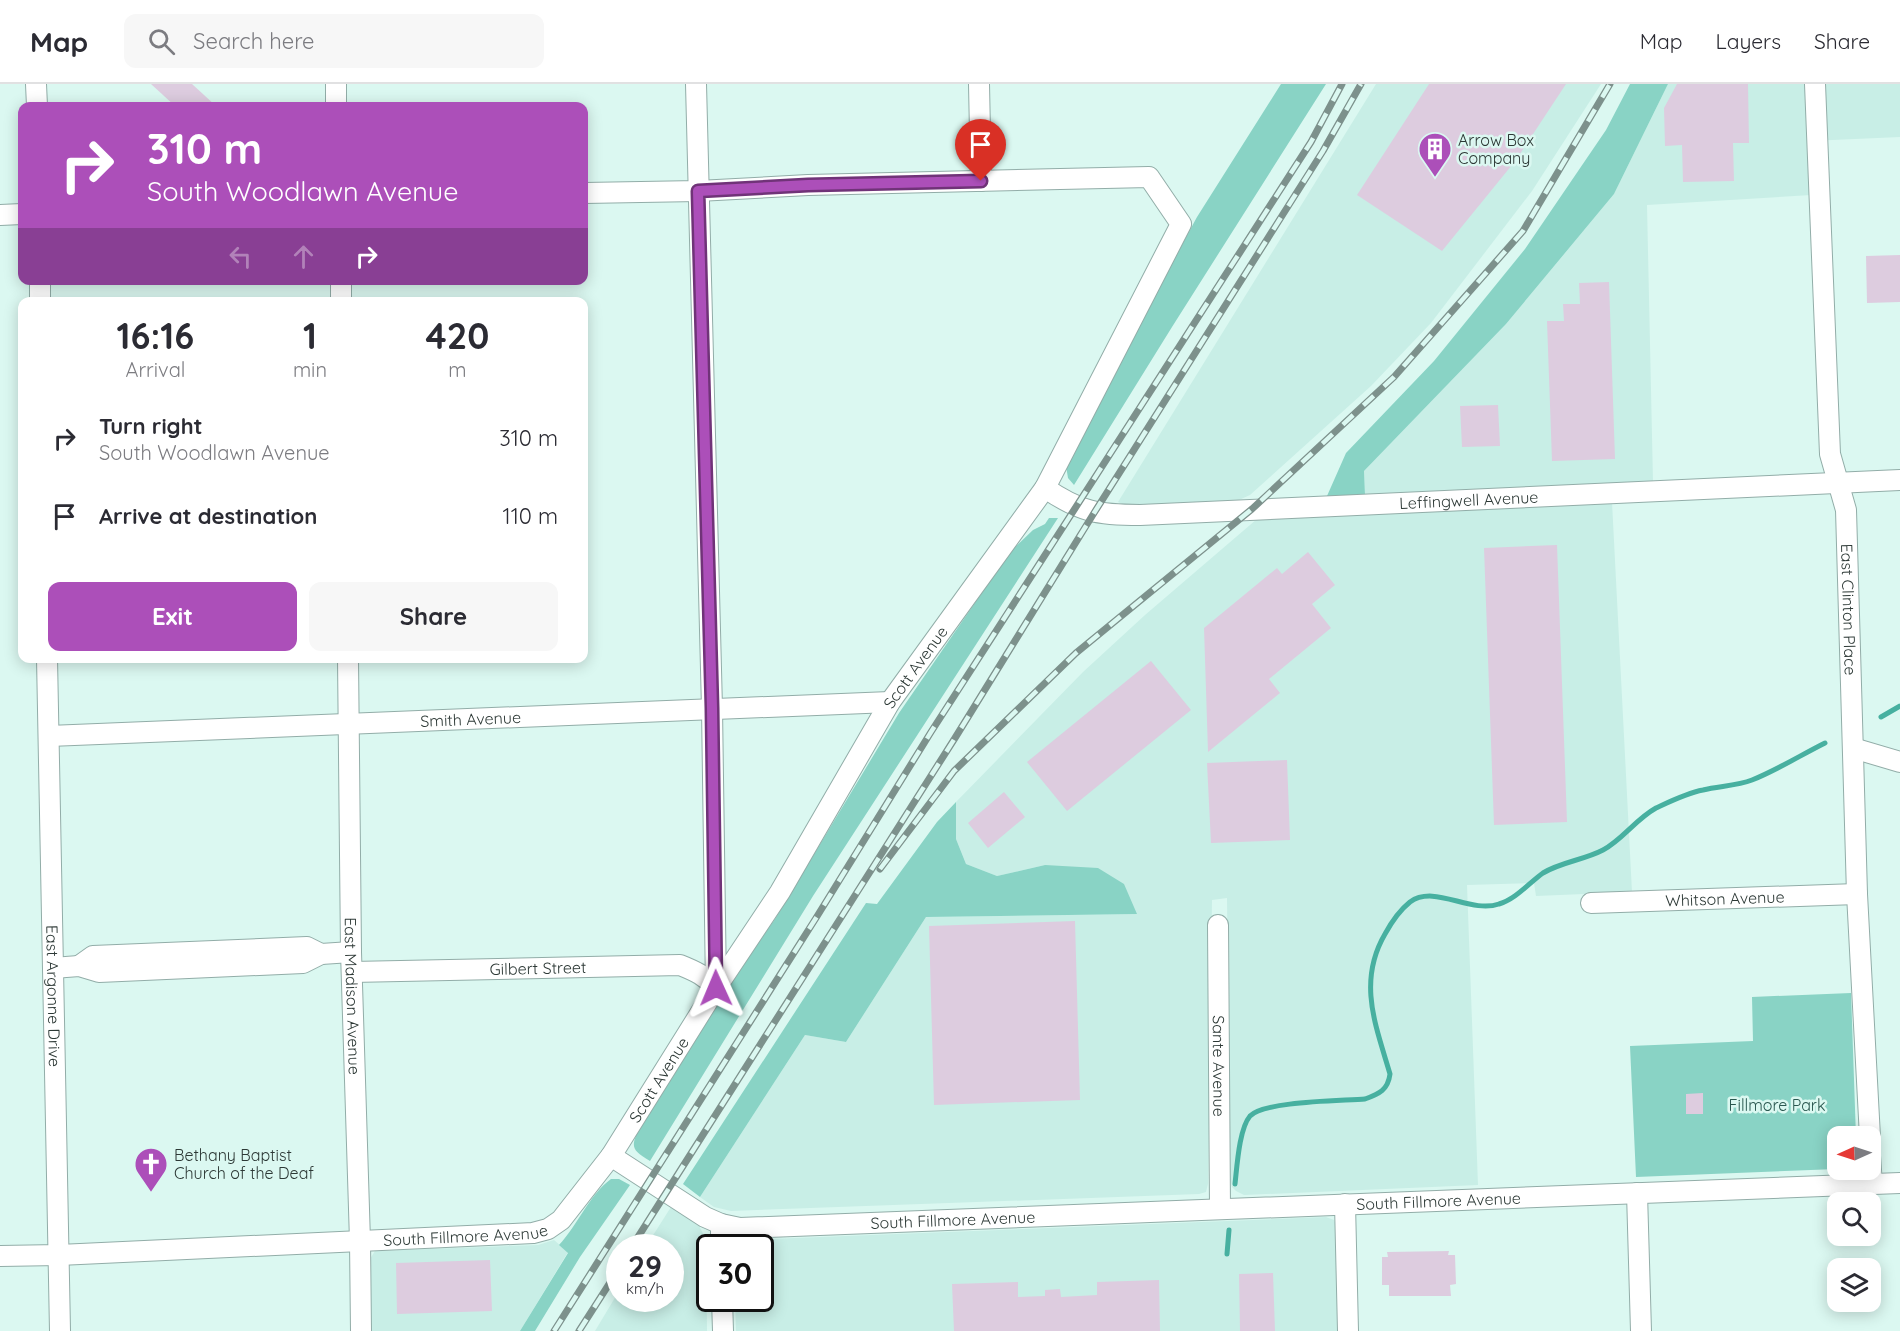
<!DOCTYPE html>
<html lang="en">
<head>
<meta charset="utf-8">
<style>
	:root { --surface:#fff; --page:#f7f7f7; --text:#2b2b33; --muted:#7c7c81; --line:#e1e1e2; --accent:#ac4fb9 }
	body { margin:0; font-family:Quicksand,sans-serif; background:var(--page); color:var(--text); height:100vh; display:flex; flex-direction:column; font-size:22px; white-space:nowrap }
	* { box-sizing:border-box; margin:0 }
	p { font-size:20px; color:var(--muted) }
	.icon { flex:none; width:33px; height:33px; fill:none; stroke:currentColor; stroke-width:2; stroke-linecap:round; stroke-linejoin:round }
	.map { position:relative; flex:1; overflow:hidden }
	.side { position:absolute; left:18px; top:213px; width:570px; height:366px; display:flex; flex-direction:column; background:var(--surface); border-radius:12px; box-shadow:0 3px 15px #0003 }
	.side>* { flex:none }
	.hud { position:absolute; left:18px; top:18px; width:570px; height:183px; border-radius:12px; box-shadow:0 3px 15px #0003; background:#ac4fb9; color:#fff; overflow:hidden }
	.needle { width:39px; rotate:267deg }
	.tools { position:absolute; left:1827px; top:1042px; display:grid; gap:12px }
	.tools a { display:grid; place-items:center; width:54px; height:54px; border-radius:12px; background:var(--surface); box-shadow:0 3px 15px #0003; font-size:30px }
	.speed { position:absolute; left:606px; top:1150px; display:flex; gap:12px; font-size:30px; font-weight:700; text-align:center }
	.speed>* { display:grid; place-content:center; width:78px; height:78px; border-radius:50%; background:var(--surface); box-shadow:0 3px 15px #0003; line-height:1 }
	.speed small { font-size:15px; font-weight:400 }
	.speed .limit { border:3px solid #111; border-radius:9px; background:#fff; color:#111 }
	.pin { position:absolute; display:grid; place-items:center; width:51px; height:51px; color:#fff; margin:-62px -26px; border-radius:50% 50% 50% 0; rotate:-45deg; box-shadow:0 0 6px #0007 }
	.pin .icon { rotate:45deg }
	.me { position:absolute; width:66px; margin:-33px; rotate:359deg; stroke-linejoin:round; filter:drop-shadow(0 0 4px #0008) }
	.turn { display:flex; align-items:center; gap:21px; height:126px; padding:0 30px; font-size:27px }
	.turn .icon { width:78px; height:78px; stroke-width:2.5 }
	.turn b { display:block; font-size:42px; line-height:51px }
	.lanes { display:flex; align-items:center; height:57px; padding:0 30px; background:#0003; justify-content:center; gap:30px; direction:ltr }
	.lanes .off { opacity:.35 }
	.eta { display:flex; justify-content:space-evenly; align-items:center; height:102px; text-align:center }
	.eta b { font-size:36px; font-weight:700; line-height:42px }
	.action { display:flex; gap:12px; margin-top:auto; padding:12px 30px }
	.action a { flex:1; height:69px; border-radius:12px; background:var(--accent); color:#fff; font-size:24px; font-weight:700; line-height:69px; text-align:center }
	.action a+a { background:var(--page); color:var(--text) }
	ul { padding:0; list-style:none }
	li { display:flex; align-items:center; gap:18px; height:78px; padding:0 30px }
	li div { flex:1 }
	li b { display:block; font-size:22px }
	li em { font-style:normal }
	header { display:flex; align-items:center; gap:36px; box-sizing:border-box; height:84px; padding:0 30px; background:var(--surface); border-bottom:2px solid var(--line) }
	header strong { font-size:28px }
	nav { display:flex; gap:33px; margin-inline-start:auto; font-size:21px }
	.search { width:420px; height:54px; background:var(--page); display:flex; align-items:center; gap:15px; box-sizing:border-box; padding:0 21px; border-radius:12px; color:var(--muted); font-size:22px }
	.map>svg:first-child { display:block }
</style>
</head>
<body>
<header>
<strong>Map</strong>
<div class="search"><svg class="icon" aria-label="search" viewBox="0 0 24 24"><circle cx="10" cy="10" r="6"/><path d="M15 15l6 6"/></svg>Search here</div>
<nav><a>Map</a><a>Layers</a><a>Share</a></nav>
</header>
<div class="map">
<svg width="1900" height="1247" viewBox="0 0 1900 1247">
	<rect width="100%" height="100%" fill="#dbf8f1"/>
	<g fill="#c8eee6">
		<polygon points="1376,0 1601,0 1532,107 1431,239 1371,302 1250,411 1239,416 1128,423 1118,418"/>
		<polygon points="1668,0 1900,0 1900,53 1810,57 1811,111 1647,121 1653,398 1365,411 1364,387 1506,240 1614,110"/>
		<polygon points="1612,418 1632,808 1536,812 1534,799 1467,801 1478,1101 1244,1111 1236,1107 1232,1103 1230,1095 1227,814 1212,816 1208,1100 1206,1108 1199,1110 731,1127 714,1123 700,1113 805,951 846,958 926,833 1137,830 1045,781 997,792 966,780 956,755 956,718 1083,588 1145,531 1257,435"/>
		<polygon points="671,1123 699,1142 706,1155 707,1247 595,1247 619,1207 620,1215 670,1215 670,1164 645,1164"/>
		<polygon points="1326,1133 1334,1136 1337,1144 1341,1247 736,1247 735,1215 760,1215 760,1164 736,1164 738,1160 746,1156"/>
		<polygon points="554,1156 568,1168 520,1247 371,1247 370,1175 375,1167 538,1161"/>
	</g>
	<g fill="#89d3c5">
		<polygon points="1281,0 1326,0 1172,243 1074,401 1068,394 1066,382 1135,247 1197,133"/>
		<polygon points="1630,0 1668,0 1614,110 1506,240 1364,387 1365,411 1327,412 1346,369 1434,277 1525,165 1606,46"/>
		<path d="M1049 434H1058L813 812 650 1077C630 1065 631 1063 640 1042L716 919 775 835 899 629 1010 468 1033 446 1045 440Z"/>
		<polygon points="956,718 956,755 966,780 997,792 1045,781 1098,784 1124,800 1137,830 926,833 846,958 805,951 700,1113 683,1100 866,819 877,820 937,738"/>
		<polygon points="1851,909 1856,1053 1838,1053 1837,1085 1636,1093 1630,962 1753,957 1752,913"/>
		<path d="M611 1095H619L630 1101 580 1173 535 1247H520L568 1169 559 1161C578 1141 589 1111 611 1095Z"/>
	</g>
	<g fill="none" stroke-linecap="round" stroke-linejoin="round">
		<g stroke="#47b0a0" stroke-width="5">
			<polyline points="1881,633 1900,622"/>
			<path d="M1235 1100C1237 1083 1239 1045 1250 1032 1264 1017 1342 1017 1365 1015 1379 1010 1388 1006 1390 990 1376 942 1357 898 1385 850 1391 839 1400 826 1410 818 1435 800 1470 830 1499 820 1516 815 1529 799 1543 789 1561 778 1584 776 1603 766 1622 756 1636 735 1656 724 1671 717 1687 709 1703 706 1719 702 1737 702 1752 696 1777 686 1801 671 1825 659"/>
			<polyline points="1227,1170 1229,1146"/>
		</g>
	</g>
	<g fill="#ddccdf">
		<polygon points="151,0 192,0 216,22 175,22"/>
		<polygon points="1429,0 1566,0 1516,76 1442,167 1357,111"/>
		<polygon points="1677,0 1748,0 1749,59 1733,59 1734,97 1683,98 1682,61 1665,62 1664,24"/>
		<polygon points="1900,171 1900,218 1867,219 1866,172"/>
		<polygon points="1609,198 1615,375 1552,377 1547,237 1564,237 1563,220 1580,220 1579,199"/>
		<polygon points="1498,321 1500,362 1462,363 1460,322"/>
		<polygon points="1557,461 1567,738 1494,741 1484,464"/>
		<polygon points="1308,468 1335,501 1312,520 1331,544 1269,595 1280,609 1208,668 1204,544 1277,484 1282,490"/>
		<polygon points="1151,577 1191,626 1067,727 1027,678"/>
		<polygon points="1287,676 1290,756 1211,759 1207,679"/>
		<polygon points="1004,708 1025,733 988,764 968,739"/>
		<polygon points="1075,837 1080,1016 934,1021 929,842"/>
		<polygon points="1703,1009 1703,1030 1686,1030 1686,1010"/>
		<polygon points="1449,1167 1448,1171 1455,1171 1456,1200 1450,1201 1451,1212 1389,1212 1389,1201 1382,1201 1382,1173 1388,1173 1387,1168"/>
		<polygon points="490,1176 492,1227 397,1230 396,1179"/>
		<polygon points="1273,1189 1275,1247 1240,1247 1239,1190"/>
		<polygon points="1159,1196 1160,1247 954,1247 952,1200 1018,1198 1018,1213 1045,1212 1045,1206 1060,1205 1061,1213 1097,1211 1097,1198"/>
	</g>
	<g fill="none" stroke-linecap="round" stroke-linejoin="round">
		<g stroke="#92ada8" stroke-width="22">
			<g id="minor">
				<polyline points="36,0 37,22"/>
				<polyline points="336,0 336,22"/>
				<polyline points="696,0 712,624 716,904"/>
				<polyline points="979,0 981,97"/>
				<path id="s1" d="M1815 0 1830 370 1846 426 1857 810 1870 1053"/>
				<polyline points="0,131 22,130"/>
				<polyline points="40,196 40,218"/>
				<polyline points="341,196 341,218"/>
				<path id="s2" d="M1045 404C1080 428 1098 431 1140 431L1900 396"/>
				<path id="s3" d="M47 574 60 1247"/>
				<path id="s4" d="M348 574 351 868 360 1157 361 1247"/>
				<path id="s5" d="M49 652 890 618"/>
				<polyline points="1853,664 1900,678"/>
				<path id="s6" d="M1591 819 1857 810"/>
				<path id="s7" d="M1218 841 1220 1124"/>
				<polyline points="79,882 93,872 307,863 321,870"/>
				<polyline points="53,884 79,882 99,888 303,879 321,870 351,868"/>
				<path id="s8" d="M352 888 680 881C695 887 706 892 716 904"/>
				<path id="s9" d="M611 1072 705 1133 721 1140 740 1144 1900 1099"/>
				<polyline points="1870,1072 1872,1100"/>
				<polyline points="1637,1109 1641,1247"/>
				<polyline points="1345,1120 1348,1247"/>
				<polyline points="721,1140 721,1164"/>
				<path id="s10" d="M0 1172 59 1171 533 1149 548 1145 561 1136 611 1072 716 904 780 808 890 618 1045 404 1181 140 1149 93 808 101 698 107 584 109"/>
				<polyline points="722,1215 723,1247"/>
			</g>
		</g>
		<use href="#minor" stroke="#fff" stroke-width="20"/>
		<g stroke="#7d918c" stroke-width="7">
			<g id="rail">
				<polyline points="880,785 954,687 1076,569 1252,425 1394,293 1523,147 1610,0"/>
				<polyline points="631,1164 955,654 1094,429 1323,67 1361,0"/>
				<polyline points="554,1247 816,834 931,648 1311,58 1342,0"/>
				<polyline points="579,1247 620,1183"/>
			</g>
		</g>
		<use href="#rail" stroke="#dbf8f1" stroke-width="4.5" stroke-dasharray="14" stroke-linecap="butt"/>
	</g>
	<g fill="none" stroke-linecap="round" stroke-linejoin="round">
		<g stroke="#703378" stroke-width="15">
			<polyline id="route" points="716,904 712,624 698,107 808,101 981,97"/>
		</g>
		<use href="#route" stroke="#ac4fb9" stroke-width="10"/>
	</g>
	<defs>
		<g id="building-pin" transform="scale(1.725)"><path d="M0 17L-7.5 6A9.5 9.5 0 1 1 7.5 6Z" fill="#ac4fb9" stroke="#dbf8f1"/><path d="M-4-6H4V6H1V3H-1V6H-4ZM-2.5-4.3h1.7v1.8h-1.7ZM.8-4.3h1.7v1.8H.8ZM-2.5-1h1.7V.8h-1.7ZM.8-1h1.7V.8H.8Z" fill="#fff"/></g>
		<g id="church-pin" transform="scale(1.725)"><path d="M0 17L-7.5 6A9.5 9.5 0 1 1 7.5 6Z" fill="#ac4fb9" stroke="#dbf8f1"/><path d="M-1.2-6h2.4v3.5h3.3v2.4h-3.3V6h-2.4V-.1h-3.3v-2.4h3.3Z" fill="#fff"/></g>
	</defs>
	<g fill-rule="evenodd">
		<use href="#building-pin" x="1435" y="65"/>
		<use href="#church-pin" x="151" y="1080"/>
	</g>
	<g text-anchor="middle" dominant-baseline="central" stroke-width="5" stroke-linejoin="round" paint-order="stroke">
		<g font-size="16" fill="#2d3936" stroke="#dbf8f1" text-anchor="start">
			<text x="1458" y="56">Arrow Box<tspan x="1458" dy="18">Company</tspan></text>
			<text x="174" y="1071">Bethany Baptist<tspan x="174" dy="18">Church of the Deaf</tspan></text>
		</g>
		<g font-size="16" fill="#2d3936" stroke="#dbf8f1">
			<text stroke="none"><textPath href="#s2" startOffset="430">Leffingwell Avenue</textPath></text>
			<text stroke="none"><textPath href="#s1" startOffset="528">East Clinton Place</textPath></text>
			<text stroke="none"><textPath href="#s10" startOffset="1222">Scott Avenue</textPath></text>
			<text stroke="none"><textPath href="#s5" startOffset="422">Smith Avenue</textPath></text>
			<text stroke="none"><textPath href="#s6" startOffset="134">Whitson Avenue</textPath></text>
			<text stroke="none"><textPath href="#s8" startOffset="186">Gilbert Street</textPath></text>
			<text stroke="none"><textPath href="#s3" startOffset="338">East Argonne Drive</textPath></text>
			<text stroke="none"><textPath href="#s4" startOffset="338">East Madison Avenue</textPath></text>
			<text stroke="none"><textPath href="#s7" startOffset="141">Sante Avenue</textPath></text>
			<text stroke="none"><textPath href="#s10" startOffset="736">Scott Avenue</textPath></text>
			<text stroke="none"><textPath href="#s9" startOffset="848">South Fillmore Avenue</textPath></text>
			<text stroke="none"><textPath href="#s9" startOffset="362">South Fillmore Avenue</textPath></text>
			<text stroke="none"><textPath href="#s10" startOffset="466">South Fillmore Avenue</textPath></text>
		</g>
		<g font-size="16" fill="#29574f" stroke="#dbf8f1">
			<text x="1777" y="1021">Fillmore Park</text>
		</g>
	</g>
</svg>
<div class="tools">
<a><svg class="needle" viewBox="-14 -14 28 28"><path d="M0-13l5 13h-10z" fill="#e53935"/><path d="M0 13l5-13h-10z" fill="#7c7c81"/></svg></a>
<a><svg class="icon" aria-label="search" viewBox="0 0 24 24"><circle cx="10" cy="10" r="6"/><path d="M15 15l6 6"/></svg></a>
<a><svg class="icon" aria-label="layers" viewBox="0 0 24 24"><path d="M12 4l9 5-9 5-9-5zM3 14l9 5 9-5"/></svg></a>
</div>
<div class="speed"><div>29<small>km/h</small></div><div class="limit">30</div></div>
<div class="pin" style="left:981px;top:97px;background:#d93025"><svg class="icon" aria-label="arrive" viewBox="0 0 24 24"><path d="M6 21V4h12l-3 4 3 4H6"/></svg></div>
<svg class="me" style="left:716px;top:904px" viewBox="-20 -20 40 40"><path d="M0-17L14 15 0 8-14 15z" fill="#ac4fb9" stroke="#fff" stroke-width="4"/></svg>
<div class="hud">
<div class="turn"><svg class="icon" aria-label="right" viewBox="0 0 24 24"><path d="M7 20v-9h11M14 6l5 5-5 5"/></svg><div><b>310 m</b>South Woodlawn Avenue</div></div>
<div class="lanes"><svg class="icon off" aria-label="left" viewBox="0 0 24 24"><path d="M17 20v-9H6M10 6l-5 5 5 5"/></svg><svg class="icon off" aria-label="ahead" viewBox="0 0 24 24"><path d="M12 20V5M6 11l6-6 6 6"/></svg><svg class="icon" aria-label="right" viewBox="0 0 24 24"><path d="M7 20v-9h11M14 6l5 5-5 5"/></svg></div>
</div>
<section class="side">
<div class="eta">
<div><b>16:16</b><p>Arrival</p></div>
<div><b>1</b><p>min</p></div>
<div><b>420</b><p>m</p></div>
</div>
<ul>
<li><svg class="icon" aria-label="right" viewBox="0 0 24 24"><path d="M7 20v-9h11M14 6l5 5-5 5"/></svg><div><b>Turn right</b><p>South Woodlawn Avenue</p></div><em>310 m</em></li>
<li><svg class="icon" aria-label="arrive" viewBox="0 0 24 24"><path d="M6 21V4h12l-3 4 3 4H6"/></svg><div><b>Arrive at destination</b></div><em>110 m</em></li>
</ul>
<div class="action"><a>Exit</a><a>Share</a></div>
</section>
</div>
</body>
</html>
